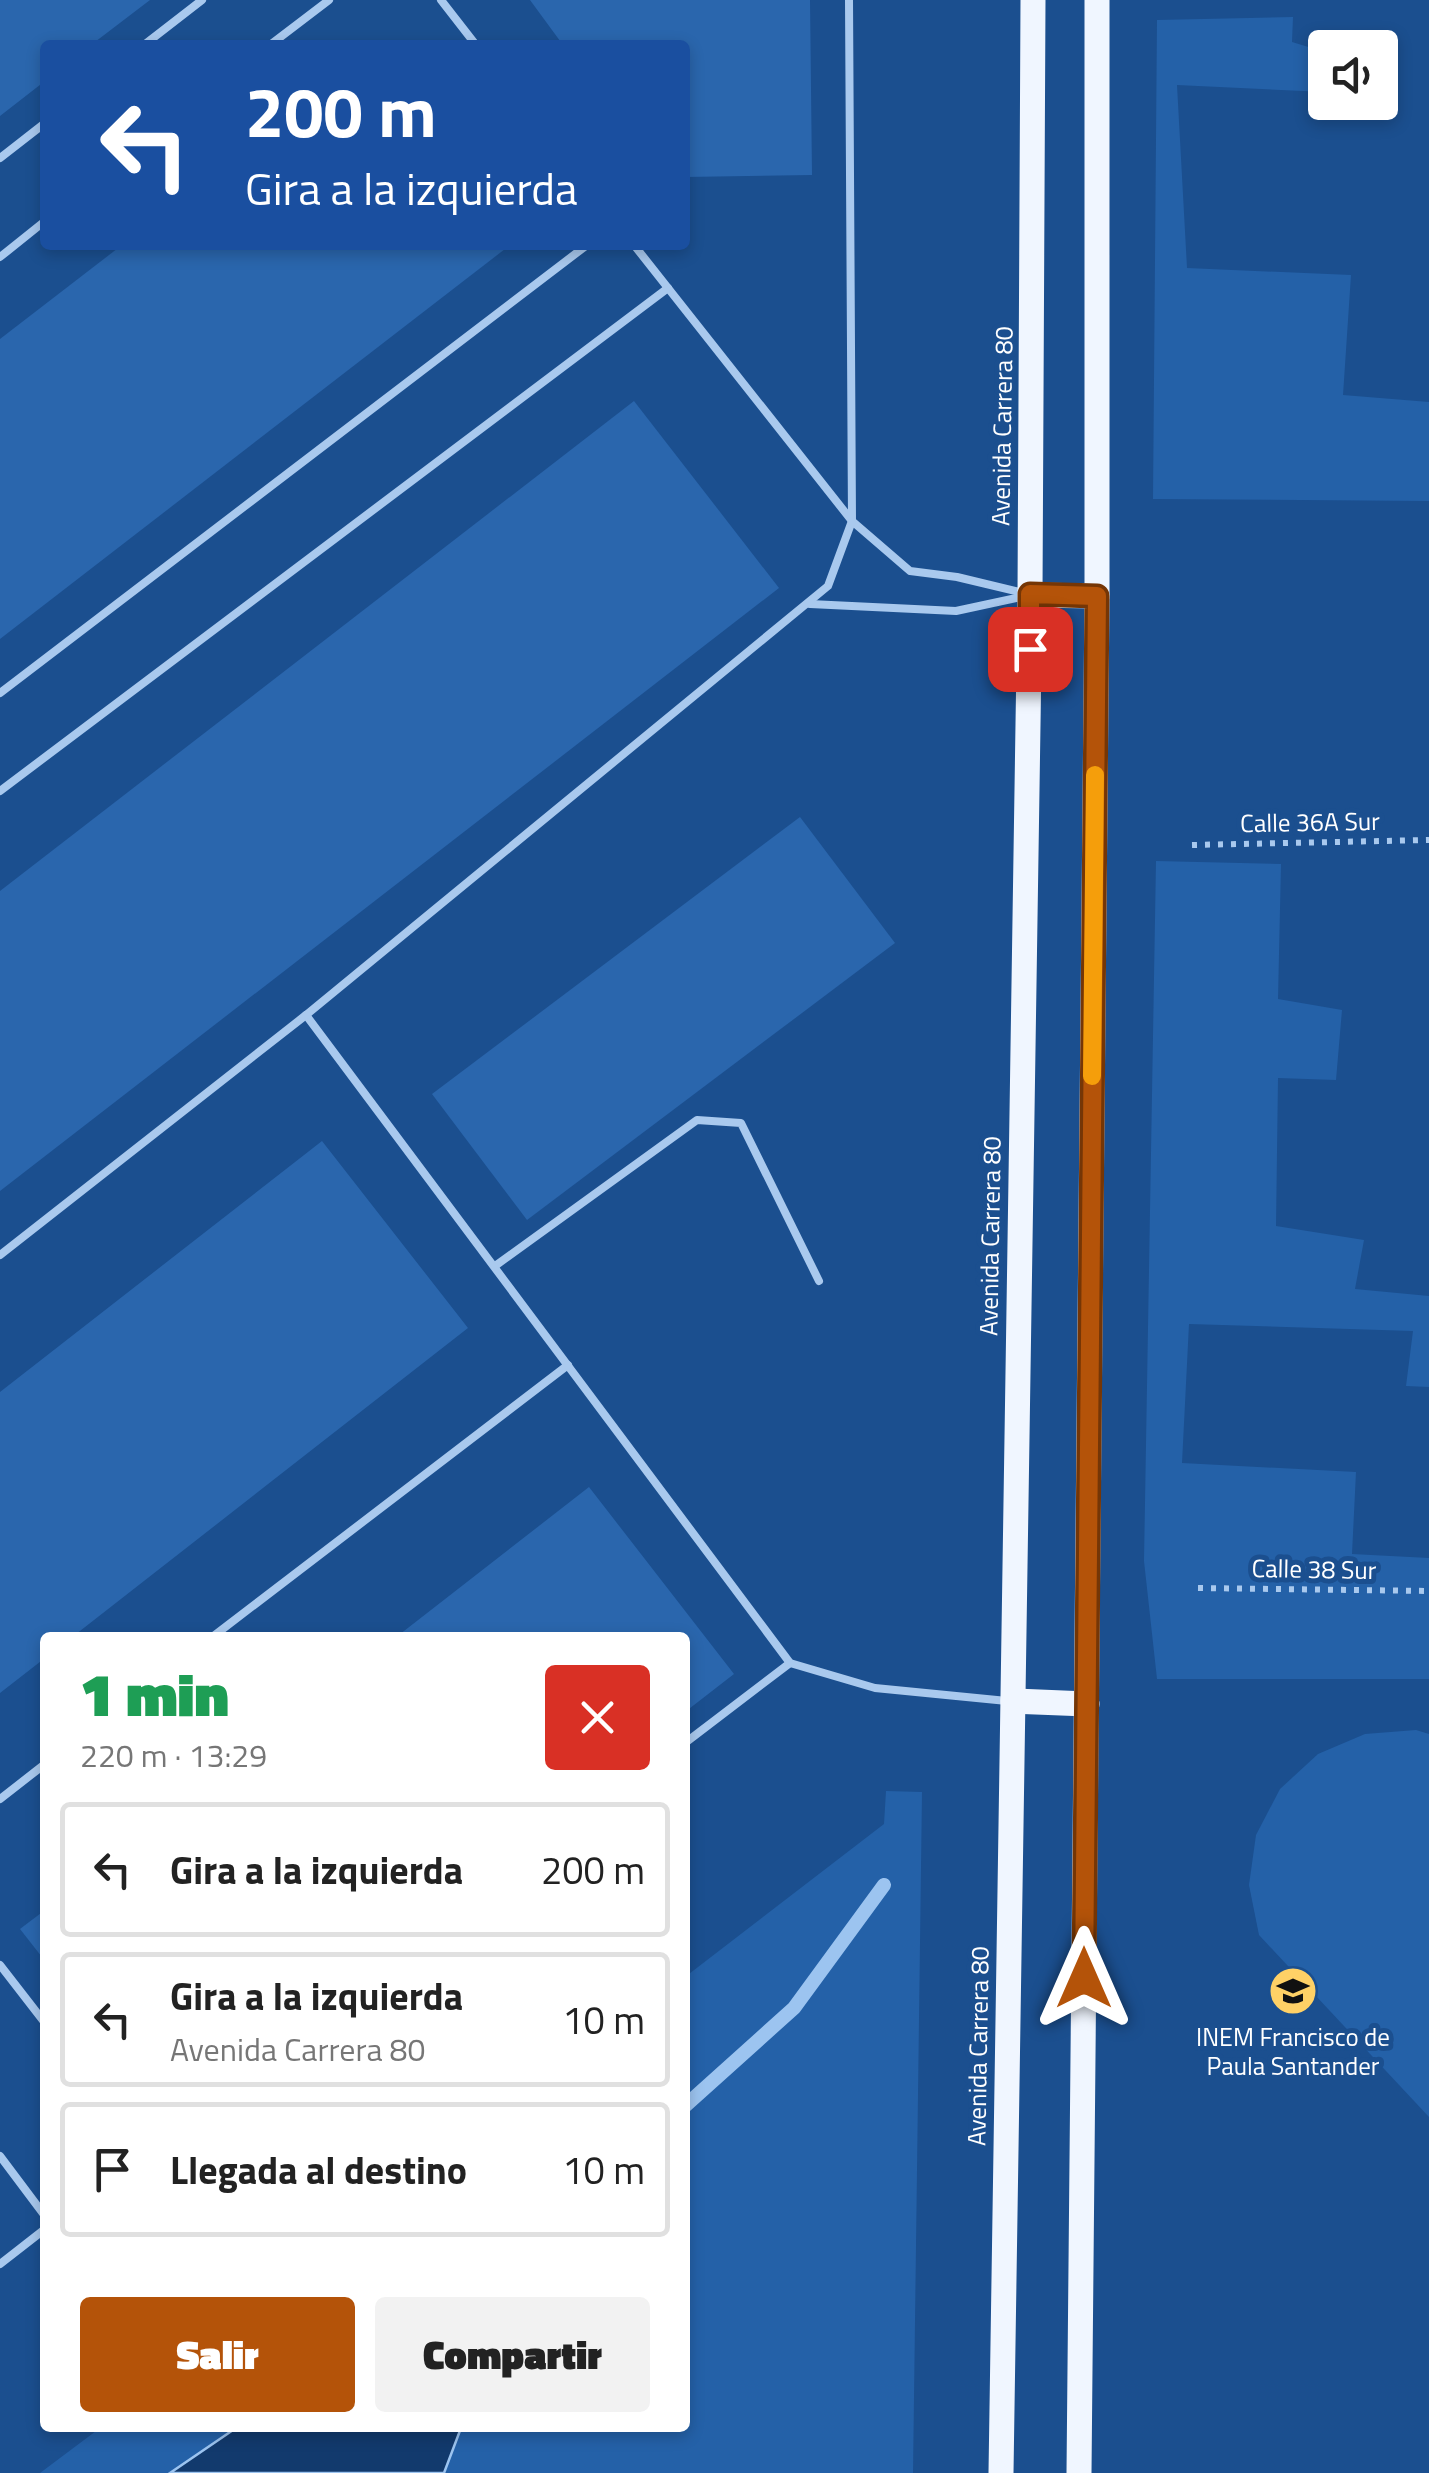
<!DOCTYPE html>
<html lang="es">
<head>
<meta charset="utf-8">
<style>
	:root { --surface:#fff; --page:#f2f2f2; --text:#222; --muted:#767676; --line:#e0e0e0; --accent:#b45309 }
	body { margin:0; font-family:"Titillium Web",sans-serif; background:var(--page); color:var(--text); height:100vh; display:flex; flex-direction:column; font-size:38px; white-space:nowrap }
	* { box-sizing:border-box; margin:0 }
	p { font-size:32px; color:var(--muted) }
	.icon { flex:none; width:55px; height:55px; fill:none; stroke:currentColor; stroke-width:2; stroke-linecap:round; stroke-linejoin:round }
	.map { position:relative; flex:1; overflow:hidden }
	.drawer { position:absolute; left:40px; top:1632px; width:650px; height:800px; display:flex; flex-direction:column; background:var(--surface); border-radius:10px; box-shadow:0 5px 15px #0003 }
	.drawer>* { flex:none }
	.banner { position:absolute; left:40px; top:40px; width:650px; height:210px; border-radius:10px; box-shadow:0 5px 15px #0003; background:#1a4fa0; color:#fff; overflow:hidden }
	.buttons { position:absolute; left:1308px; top:30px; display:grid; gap:20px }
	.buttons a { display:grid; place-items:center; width:90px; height:90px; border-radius:10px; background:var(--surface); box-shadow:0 5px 15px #0003; font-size:50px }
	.pin { position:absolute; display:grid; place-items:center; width:85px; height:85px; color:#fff; margin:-42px; border-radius:20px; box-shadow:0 5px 15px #0006 }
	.me { position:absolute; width:110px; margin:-55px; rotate:0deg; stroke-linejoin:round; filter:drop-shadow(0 0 8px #0008) }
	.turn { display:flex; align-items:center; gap:35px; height:210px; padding:0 40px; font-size:45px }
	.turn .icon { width:130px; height:130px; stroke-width:2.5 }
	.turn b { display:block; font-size:70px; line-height:85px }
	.round { display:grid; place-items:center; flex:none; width:105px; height:105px; border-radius:10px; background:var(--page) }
	.headline { display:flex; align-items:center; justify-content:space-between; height:170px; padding:0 40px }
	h1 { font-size:60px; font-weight:800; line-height:75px; color:#1e9e55 }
	.button { display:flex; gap:20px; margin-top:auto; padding:20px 40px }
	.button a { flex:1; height:115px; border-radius:10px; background:var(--accent); color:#fff; font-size:40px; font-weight:800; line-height:115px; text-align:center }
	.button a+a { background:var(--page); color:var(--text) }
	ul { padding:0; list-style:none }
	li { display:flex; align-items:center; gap:30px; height:135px; margin:0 20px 15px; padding:0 20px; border:5px solid var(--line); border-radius:10px }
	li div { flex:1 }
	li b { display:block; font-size:38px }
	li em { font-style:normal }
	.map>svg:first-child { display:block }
</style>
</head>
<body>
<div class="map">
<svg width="1429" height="2473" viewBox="0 0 1429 2473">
	<rect width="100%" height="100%" fill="#1b4f8f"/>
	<g fill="#2461a8">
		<polygon points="1293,17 1292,42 1325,52 1325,92 1177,85 1187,268 1351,275 1343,395 1429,402 1429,501 1153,499 1157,20"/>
		<polygon points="1156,861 1281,864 1278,999 1342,1010 1336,1080 1278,1078 1276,1226 1364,1240 1355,1289 1429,1296 1429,1387 1406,1386 1413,1331 1189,1324 1182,1463 1356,1472 1352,1554 1429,1558 1429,1679 1157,1679 1144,1561"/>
		<polygon points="1416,1730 1429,1734 1429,2117 1259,1935 1249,1885 1256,1835 1280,1789 1318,1754 1365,1734"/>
		<polygon points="886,1791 922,1792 913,2473 40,2473 100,2428 685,2428 685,1977 884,1824"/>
	</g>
	<polygon fill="#123a6d" stroke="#9cc4f0" stroke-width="2.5" points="236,2428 461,2428 444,2473 170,2473"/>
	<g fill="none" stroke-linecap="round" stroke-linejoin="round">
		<polyline stroke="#9cc4f0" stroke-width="14" points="685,2106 794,2008 884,1885"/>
	</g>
	<g fill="#2a66ad">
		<polygon points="0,0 150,0 91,45 45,45 45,81 0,116"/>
		<polygon points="530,0 810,0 812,175 685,177 685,45 563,45"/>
		<polygon points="122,245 502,245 505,249 0,639 0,339"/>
		<polygon points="634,401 779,588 0,1191 0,891"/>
		<polygon points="800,817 895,943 527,1220 432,1094"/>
		<polygon points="322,1141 468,1328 71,1638 45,1638 45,1658 0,1693 0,1392"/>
		<polygon points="589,1487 734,1674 685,1712 685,1638 395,1638"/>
		<polygon points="45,1910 45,1961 20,1929"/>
	</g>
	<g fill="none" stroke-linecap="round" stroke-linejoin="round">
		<g stroke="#a9c9ee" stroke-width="6" stroke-dasharray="5 8" stroke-linecap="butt">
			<polyline points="1192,845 1429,840"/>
			<polyline points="1198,1588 1429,1591"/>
		</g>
		<g stroke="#a9c9ee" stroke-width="8">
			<polyline points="441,0 476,45"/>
			<polyline points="144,45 202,0"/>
			<polyline points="270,45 329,0"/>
			<polyline points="0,158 45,123"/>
			<polyline points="634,245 852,521 910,571 957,577 1024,593"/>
			<polyline points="0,257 45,221"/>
			<polyline points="810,604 956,611 1026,596"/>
			<polyline points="0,693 587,245"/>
			<polyline points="0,791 668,288"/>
			<polyline points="306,1015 790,1663 875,1688 1007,1701"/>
			<polyline points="0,1255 306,1015 828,586 852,521 849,0"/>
			<polyline points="495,1266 697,1120 741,1123 819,1281"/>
			<polyline points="211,1638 568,1365"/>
			<polyline points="685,1743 790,1663"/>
			<polyline points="0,1799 45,1764"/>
			<polyline points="0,1965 45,2023"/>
			<polyline points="0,2156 45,2216"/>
			<polyline points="0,2264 45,2229"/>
		</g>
		<g stroke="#f0f6ff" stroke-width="25">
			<polyline points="1030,595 1097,596"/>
			<polyline points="1013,1701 1087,1704"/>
			<polyline points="1001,2473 1030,595 1033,0"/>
			<polyline points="1079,2473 1097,596 1097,0"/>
		</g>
	</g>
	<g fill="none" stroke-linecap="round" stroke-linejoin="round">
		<g stroke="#753606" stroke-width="25">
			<polyline id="route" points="1030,649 1030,594 1097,596 1084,1978"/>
		</g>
		<use href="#route" stroke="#b45309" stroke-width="18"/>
		<polyline stroke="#f59e0b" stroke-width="18" points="1092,1076 1095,775"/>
	</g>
	<defs>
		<g id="school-disc" transform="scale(2.5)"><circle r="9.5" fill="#ffd166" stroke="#1b4f8f"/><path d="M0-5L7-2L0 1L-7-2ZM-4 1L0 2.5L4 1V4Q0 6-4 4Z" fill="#111"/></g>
	</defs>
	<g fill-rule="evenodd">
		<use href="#school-disc" x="1293" y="1991"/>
	</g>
	<g text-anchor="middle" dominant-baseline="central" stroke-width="10" stroke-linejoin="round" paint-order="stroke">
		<g font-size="25" fill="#fff" stroke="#1b4f8f">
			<text transform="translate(1002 426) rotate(-89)">Avenida Carrera 80</text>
			<text transform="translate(1310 822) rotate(-1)">Calle 36A Sur</text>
			<text transform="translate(990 1236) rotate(-89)">Avenida Carrera 80</text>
			<text transform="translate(1314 1569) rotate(1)">Calle 38 Sur</text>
			<text transform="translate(978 2046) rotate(-89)">Avenida Carrera 80</text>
		</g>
		<g font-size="25" fill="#fff" stroke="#1b4f8f">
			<text x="1293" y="2037">INEM Francisco de<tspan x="1293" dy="29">Paula Santander</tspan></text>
		</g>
	</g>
</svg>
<div class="buttons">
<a><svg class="icon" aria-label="sound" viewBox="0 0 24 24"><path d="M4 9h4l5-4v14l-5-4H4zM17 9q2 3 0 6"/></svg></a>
</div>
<div class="pin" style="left:1030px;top:649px;background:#d93025"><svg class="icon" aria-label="arrive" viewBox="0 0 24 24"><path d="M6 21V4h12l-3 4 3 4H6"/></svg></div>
<svg class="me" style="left:1084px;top:1978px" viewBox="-20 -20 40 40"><path d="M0-17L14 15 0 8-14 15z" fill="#b45309" stroke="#fff" stroke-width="4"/></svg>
<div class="banner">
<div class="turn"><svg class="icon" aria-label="left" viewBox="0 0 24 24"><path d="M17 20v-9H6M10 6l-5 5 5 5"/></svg><div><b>200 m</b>Gira a la izquierda</div></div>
</div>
<section class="drawer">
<div class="headline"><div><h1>1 min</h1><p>220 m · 13:29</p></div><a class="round" style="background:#d93025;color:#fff"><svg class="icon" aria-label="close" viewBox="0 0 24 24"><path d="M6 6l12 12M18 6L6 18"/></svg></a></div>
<ul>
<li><svg class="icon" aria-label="left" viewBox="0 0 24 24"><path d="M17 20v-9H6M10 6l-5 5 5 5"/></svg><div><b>Gira a la izquierda</b></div><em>200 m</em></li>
<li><svg class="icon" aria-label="left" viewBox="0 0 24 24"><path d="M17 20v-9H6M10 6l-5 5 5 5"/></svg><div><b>Gira a la izquierda</b><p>Avenida Carrera 80</p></div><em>10 m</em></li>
<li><svg class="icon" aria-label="arrive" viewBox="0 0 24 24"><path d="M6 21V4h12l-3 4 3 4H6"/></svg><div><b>Llegada al destino</b></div><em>10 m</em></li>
</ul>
<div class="button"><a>Salir</a><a>Compartir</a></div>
</section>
</div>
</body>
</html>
